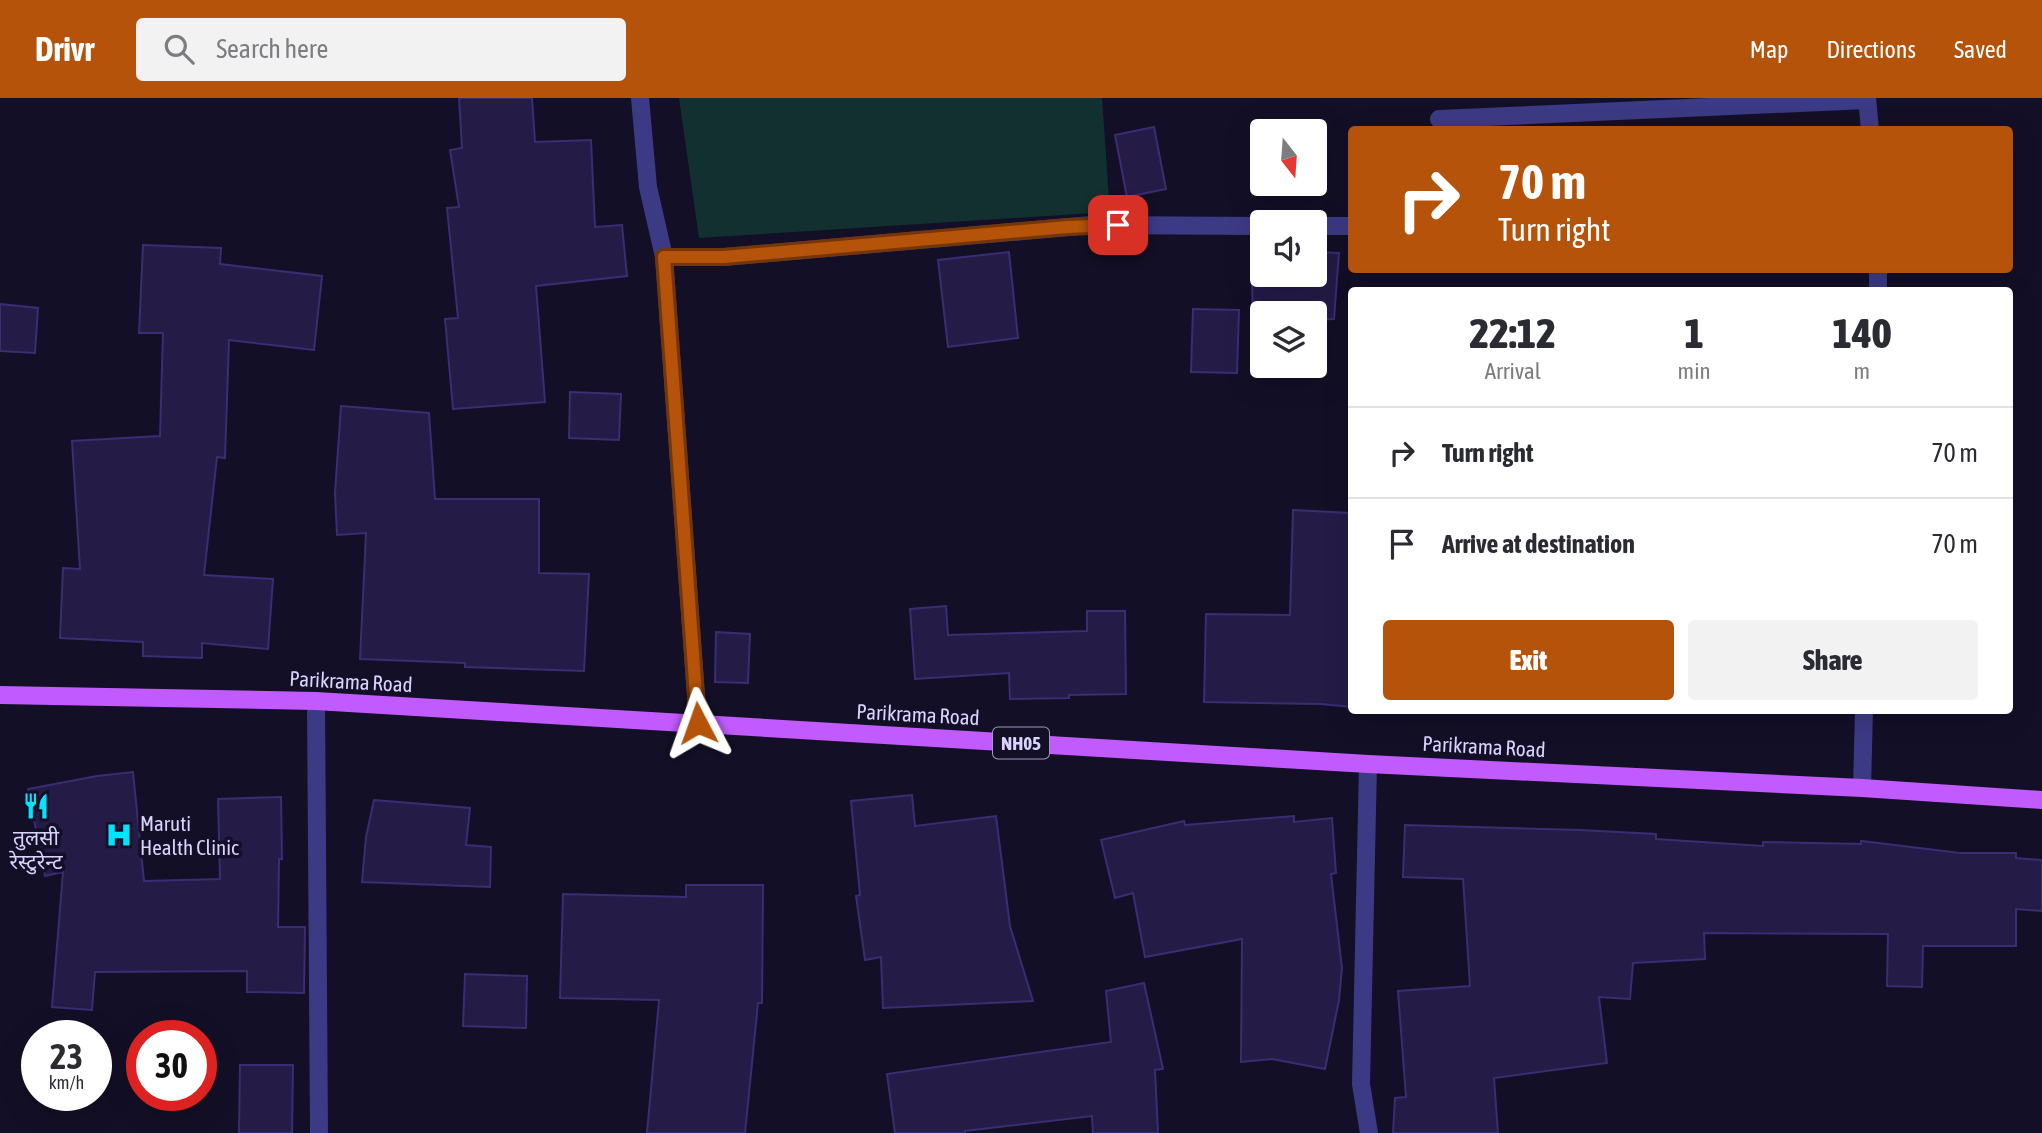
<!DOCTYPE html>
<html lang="en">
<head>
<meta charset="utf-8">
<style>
	:root { --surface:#fff; --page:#f2f2f3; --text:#2b2b33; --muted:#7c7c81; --line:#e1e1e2; --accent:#b45309 }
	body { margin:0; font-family:"Asap Condensed","Noto Sans Devanagari",sans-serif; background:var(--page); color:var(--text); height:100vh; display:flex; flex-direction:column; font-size:26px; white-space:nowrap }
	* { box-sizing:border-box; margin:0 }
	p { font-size:23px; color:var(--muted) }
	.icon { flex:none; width:38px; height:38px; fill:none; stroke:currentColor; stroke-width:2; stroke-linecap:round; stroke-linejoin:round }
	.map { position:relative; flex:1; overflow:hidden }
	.side { position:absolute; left:1348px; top:189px; width:665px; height:427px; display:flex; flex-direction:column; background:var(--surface); border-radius:7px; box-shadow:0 7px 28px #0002 }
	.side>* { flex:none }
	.banner { position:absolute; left:1348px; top:28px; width:665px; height:147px; border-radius:7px; box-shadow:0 7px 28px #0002; background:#b45309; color:#fff; overflow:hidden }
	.needle { width:46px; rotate:163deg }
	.fabs { position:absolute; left:1250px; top:21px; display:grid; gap:14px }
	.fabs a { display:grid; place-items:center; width:77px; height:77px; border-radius:7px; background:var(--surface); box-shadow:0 7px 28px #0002; font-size:35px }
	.speed { position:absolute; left:21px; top:922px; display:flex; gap:14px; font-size:35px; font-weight:700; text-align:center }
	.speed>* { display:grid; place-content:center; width:91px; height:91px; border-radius:50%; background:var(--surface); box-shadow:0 7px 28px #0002; line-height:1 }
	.speed small { font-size:18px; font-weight:400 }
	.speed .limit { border:10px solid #d22; background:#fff; color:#111 }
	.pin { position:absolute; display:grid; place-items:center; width:60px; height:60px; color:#fff; margin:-30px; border-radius:14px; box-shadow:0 4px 10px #0006 }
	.me { position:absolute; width:77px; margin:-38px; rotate:356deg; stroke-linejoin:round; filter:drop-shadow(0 0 5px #0008) }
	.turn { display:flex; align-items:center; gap:24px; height:147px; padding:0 35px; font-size:32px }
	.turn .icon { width:91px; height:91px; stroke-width:2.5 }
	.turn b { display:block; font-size:49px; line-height:60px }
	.eta { display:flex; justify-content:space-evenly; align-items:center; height:119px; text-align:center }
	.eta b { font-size:42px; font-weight:800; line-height:49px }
	.button { display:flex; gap:14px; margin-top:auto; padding:14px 35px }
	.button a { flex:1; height:80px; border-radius:7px; background:var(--accent); color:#fff; font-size:28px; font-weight:800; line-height:80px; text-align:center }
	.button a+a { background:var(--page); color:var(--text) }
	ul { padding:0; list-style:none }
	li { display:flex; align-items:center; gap:21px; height:91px; padding:0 35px; border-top:2px solid var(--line) }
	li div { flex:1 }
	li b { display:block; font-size:26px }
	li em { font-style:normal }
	header { display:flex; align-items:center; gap:42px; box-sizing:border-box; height:98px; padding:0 35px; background:var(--accent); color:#fff }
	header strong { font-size:33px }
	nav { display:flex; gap:38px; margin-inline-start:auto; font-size:24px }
	.search { width:490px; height:63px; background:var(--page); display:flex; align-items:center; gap:18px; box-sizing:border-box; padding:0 24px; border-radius:7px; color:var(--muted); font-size:26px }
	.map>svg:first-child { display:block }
</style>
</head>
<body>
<header>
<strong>Drivr</strong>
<div class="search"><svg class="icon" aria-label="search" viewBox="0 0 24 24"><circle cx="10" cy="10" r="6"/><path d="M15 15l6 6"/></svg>Search here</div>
<nav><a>Map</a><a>Directions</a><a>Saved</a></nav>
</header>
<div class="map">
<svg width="2042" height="1035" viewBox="0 0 2042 1035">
	<rect width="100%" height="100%" fill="#130f26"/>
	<polygon fill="#12302f" points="679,0 1102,0 1110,114 699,140"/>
	<g fill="#241b47" stroke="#3b2d73" stroke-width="2">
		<polygon points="459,0 532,0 535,44 591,42 595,129 622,127 627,178 536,188 545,304 453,311 445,221 458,220 447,110 459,109 450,52 462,50"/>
		<polygon points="1154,29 1166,91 1127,99 1115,37"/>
		<polygon points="143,147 221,150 220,166 322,178 314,252 229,242 225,360 217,359 204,477 273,481 268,551 202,545 202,560 143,558 143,544 60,540 63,470 80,471 72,343 160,338 163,235 139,235"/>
		<polygon points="1009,154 1018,240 948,249 938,162"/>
		<polygon points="1314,154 1339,155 1334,221 1314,222 1314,215 1262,215 1262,224 1253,224 1252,182 1300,180 1300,177 1314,177"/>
		<polygon points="0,206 38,210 35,255 0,253"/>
		<polygon points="1193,211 1239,212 1237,275 1191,274"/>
		<polygon points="570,294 621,296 619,342 569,340"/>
		<polygon points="341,308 429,315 435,401 539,401 539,475 589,476 584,573 465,569 465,565 360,561 366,435 337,437 335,395"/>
		<polygon points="1293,412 1351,415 1351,609 1321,606 1204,604 1206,516 1290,517"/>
		<polygon points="946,508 948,537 1087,533 1087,513 1125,513 1126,596 1069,597 1069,600 1010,601 1009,575 915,581 910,511"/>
		<polygon points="716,534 750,536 748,585 715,584"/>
		<polygon points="133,674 144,783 220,781 218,701 281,699 282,761 279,761 278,829 305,829 304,895 247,894 247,873 95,874 92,912 52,909 63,774 45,778 28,691 97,678"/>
		<polygon points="912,697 915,728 996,718 1010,828 1033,903 883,910 881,859 865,862 856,798 860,797 851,703"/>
		<polygon points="374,702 470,710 466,747 491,749 490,789 362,784 366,739"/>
		<polygon points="1294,718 1294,724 1332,720 1336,775 1331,776 1342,870 1339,902 1325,971 1272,961 1241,964 1242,841 1145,859 1133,795 1115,800 1101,742 1184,723 1185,727"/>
		<polygon points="1405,727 1580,732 1656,736 1656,741 1763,748 1763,744 1861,746 1861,743 1960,755 2016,755 2016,760 2042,762 2042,813 2016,811 2016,848 1923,848 1922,889 1887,888 1888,836 1704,835 1705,861 1633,865 1630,901 1599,899 1607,965 1494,980 1498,1035 1393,1035 1395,1000 1406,999 1398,893 1470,888 1463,781 1403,779"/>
		<polygon points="686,787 763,787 762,905 758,905 745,1035 647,1035 659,902 560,900 563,796 686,799"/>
		<polygon points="465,876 527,878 526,930 463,928"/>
		<polygon points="1144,885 1163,971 1155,972 1158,1035 1093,1035 1092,1018 965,1033 965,1035 895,1035 887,976 1111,944 1106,893"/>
		<polygon points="240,967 293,967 292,1035 239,1035"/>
	</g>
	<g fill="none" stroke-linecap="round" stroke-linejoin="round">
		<g stroke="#3d3a85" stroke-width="18">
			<polyline points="640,0 648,89 664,159 698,625"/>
			<polyline points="1867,0 1870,32"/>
			<polyline points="1439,21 1867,2"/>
			<polyline points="1314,128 1351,128"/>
			<polyline points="664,159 724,159 1092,127 1262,128"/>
			<polyline points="1878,192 1878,172"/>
			<polyline points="316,603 319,1035"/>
			<polyline points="1368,666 1361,986 1369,1035"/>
			<polyline points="1862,690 1864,612"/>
		</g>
		<polyline stroke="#c25bff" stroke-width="18" points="0,597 316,603 1368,666 1862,690 2042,702"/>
	</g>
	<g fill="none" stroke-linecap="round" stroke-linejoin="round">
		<g stroke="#753606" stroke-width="18">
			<polyline id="route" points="698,625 664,159 724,159 1067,129 1118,127"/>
		</g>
		<use href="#route" stroke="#b45309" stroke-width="12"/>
	</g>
	<defs>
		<g id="restaurant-bare" transform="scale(2.1)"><path d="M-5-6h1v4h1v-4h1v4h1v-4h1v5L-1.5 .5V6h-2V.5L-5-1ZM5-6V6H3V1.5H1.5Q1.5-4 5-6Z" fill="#00e5ff" stroke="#130f26" stroke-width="2.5" paint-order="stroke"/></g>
		<g id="hospital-bare" transform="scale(2.1)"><path d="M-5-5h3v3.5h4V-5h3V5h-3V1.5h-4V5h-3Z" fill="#00e5ff" stroke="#130f26" stroke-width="2.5" paint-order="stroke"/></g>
	</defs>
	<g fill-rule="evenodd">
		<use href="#restaurant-bare" x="36" y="708"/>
		<use href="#hospital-bare" x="119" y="737"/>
	</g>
	<g text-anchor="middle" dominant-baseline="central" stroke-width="7" stroke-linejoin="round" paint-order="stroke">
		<rect fill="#130f26" stroke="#9e99be" stroke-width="2" x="993" y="629.5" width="56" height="31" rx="5"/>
		<g font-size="19" font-weight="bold" fill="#d9d4ff">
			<text x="1021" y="645">NH05</text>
		</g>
		<g font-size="21" fill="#d9d4ff" stroke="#130f26">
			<text transform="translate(351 583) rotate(3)">Parikrama Road</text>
			<text transform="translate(918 616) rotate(3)">Parikrama Road</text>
			<text transform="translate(1484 648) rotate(3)">Parikrama Road</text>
		</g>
		<g font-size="21" fill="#d9d4ff" stroke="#130f26" text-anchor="start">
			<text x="140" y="725">Maruti<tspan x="140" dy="24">Health Clinic</tspan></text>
			<text x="36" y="739" text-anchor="middle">तुलसी<tspan x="36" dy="24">रेस्टुरेन्ट</tspan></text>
		</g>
	</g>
</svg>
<div class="fabs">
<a><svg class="needle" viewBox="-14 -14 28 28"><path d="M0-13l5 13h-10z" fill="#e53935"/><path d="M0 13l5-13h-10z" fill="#7c7c81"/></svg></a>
<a><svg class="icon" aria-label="sound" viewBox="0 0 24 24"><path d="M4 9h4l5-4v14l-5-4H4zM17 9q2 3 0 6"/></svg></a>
<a><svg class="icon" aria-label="layers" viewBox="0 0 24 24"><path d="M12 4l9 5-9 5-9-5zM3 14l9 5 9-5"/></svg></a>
</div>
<div class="speed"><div>23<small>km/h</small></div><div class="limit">30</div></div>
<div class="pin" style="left:1118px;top:127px;background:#d93025"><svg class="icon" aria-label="arrive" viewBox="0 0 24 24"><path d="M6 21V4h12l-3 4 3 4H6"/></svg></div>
<svg class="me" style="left:698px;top:625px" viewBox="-20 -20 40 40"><path d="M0-17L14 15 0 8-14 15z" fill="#b45309" stroke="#fff" stroke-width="4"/></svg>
<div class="banner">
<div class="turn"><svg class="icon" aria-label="right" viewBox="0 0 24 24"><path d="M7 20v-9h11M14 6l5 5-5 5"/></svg><div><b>70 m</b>Turn right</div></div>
</div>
<section class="side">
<div class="eta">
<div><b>22:12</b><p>Arrival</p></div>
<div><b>1</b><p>min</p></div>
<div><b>140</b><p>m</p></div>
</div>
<ul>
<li><svg class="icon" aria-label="right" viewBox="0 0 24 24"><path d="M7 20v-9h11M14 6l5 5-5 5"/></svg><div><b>Turn right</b></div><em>70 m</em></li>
<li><svg class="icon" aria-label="arrive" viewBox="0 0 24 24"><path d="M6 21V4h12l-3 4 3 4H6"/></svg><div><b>Arrive at destination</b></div><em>70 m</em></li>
</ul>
<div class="button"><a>Exit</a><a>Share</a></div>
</section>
</div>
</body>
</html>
